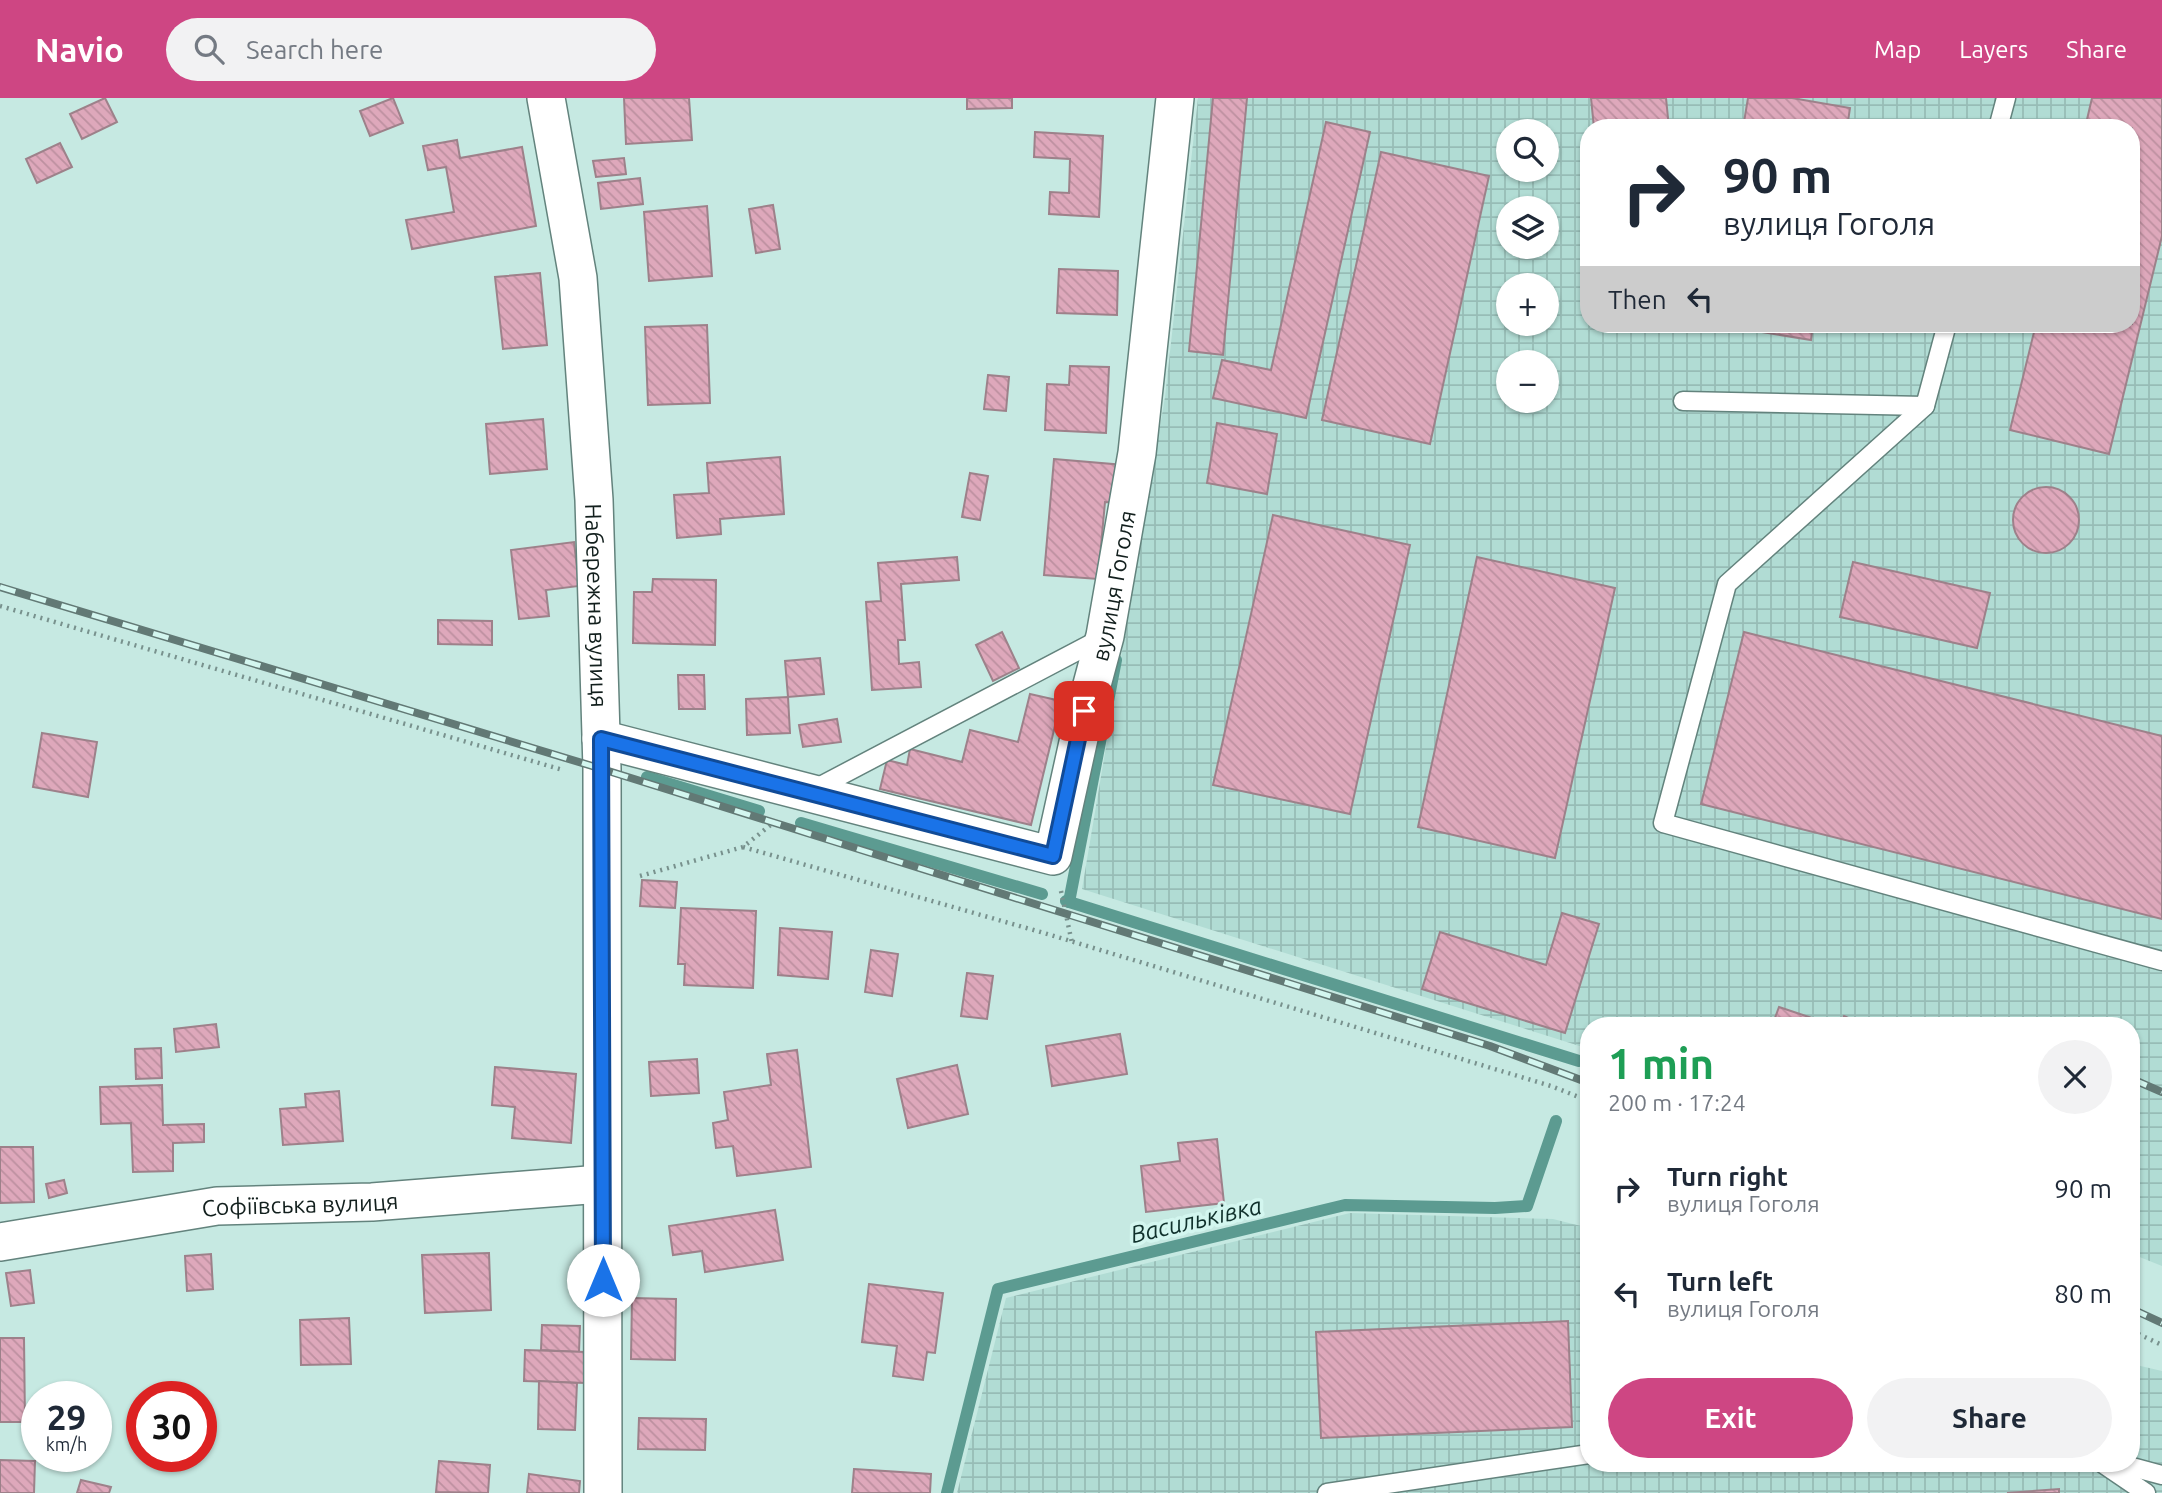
<!DOCTYPE html>
<html lang="en">
<head>
<meta charset="utf-8">
<style>
	:root { --surface:#fff; --page:#f2f2f3; --text:#1f2937; --muted:#747a83; --accent:#ce4683 }
	body { margin:0; font-family:Ubuntu,sans-serif; background:var(--page); color:var(--text); height:100vh; display:flex; flex-direction:column; font-size:26px; white-space:nowrap }
	* { box-sizing:border-box; margin:0 }
	p { font-size:23px; color:var(--muted) }
	.icon { flex:none; width:38px; height:38px; fill:none; stroke:currentColor; stroke-width:2; stroke-linecap:round; stroke-linejoin:round }
	.map { position:relative; flex:1; overflow:hidden }
	.details { position:absolute; left:1580px; top:919px; width:560px; height:455px; display:flex; flex-direction:column; background:var(--surface); border-radius:28px; box-shadow:0 2px 5px #0004 }
	.details>* { flex:none }
	.top-card { position:absolute; left:1580px; top:21px; width:560px; height:214px; border-radius:28px; box-shadow:0 2px 5px #0004; background:#fff; color:var(--text); overflow:hidden }
	.buttons { position:absolute; left:1496px; top:21px; display:grid; gap:14px }
	.buttons a { display:grid; place-items:center; width:63px; height:63px; border-radius:50%; background:var(--surface); box-shadow:0 2px 5px #0004; font-size:35px }
	.speed { position:absolute; left:21px; top:1283px; display:flex; gap:14px; font-size:35px; font-weight:700; text-align:center }
	.speed>* { display:grid; place-content:center; width:91px; height:91px; border-radius:50%; background:var(--surface); box-shadow:0 2px 5px #0004; line-height:1 }
	.speed small { font-size:18px; font-weight:400 }
	.speed .limit { border:10px solid #d22; background:#fff; color:#111 }
	.pin { position:absolute; display:grid; place-items:center; width:60px; height:60px; color:#fff; margin:-30px; border-radius:14px; box-shadow:0 4px 10px #0006 }
	.me { position:absolute; width:77px; margin:-38px; rotate:0deg; stroke-linejoin:round; filter:drop-shadow(0 0 5px #0008) }
	.turn { display:flex; align-items:center; gap:24px; height:147px; padding:0 28px; font-size:32px }
	.turn .icon { width:91px; height:91px; stroke-width:2.5 }
	.turn b { display:block; font-size:49px; line-height:60px }
	.then { display:flex; align-items:center; height:66px; padding:0 28px; background:#0003; gap:14px; font-size:26px }
	.round { display:grid; place-items:center; flex:none; width:74px; height:74px; border-radius:37px; background:var(--page) }
	.headline { display:flex; align-items:center; justify-content:space-between; height:119px; padding:0 28px }
	h1 { font-size:42px; font-weight:700; line-height:52px; color:#1e9e55 }
	.button { display:flex; gap:14px; margin-top:auto; padding:14px 28px }
	.button a { flex:1; height:80px; border-radius:42px; background:var(--accent); color:#fff; font-size:28px; font-weight:700; line-height:80px; text-align:center }
	.button a+a { background:var(--page); color:var(--text) }
	ul { padding:0; list-style:none }
	li { display:flex; align-items:center; gap:21px; height:105px; padding:0 28px }
	li div { flex:1 }
	li b { display:block; font-size:26px }
	li em { font-style:normal }
	header { display:flex; align-items:center; gap:42px; box-sizing:border-box; height:98px; padding:0 35px; background:var(--accent); color:#fff }
	header strong { font-size:33px }
	nav { display:flex; gap:38px; margin-inline-start:auto; font-size:24px }
	.search { width:490px; height:63px; background:var(--page); display:flex; align-items:center; gap:18px; box-sizing:border-box; padding:0 24px; border-radius:38px; color:var(--muted); font-size:26px }
	.map>svg:first-child { display:block }
</style>
</head>
<body>
<header>
<strong>Navio</strong>
<div class="search"><svg class="icon" aria-label="search" viewBox="0 0 24 24"><circle cx="10" cy="10" r="6"/><path d="M15 15l6 6"/></svg>Search here</div>
<nav><a>Map</a><a>Layers</a><a>Share</a></nav>
</header>
<div class="map">
<svg width="2162" height="1395" viewBox="0 0 2162 1395">
	<defs>
		<pattern id="industrial-grid" width="8" height="8" patternUnits="userSpaceOnUse" patternTransform="scale(1.75)"><rect width="8" height="8" fill="#b1dcd4"/><path d="M0 4h8M4 0v8" fill="none" stroke="#97bcb6"/></pattern>
		<pattern id="building-back-hatch" width="6" height="6" patternUnits="userSpaceOnUse" patternTransform="scale(1.75)"><rect width="6" height="6" fill="#dea8bb"/><path d="M-1 5l2 2M0 0l6 6M5-1l2 2" fill="none" stroke="#bd90a0"/></pattern>
	</defs>
	<rect width="100%" height="100%" fill="#c6e9e2"/>
	<g fill="url(#industrial-grid)" fill-rule="evenodd">
		<path d="M1198 0H2162V1168L2132 1156V928H1589V951L1082 791 1165 299ZM1589 30H2132V226H1589ZM1508 33H1547V72H1508ZM1508 110H1547V149H1508ZM1508 187H1547V226H1508ZM1508 264H1547V303H1508Z"/>
		<polygon points="1350,1115 1553,1121 1589,1130 1589,1365 2132,1365 2132,1266 2162,1273 2162,1395 957,1395 1006,1200"/>
	</g>
	<g fill="none" stroke-linecap="round" stroke-linejoin="round">
		<g stroke="#5c9b91" stroke-width="12">
			<polyline points="647,679 759,713"/>
			<polyline points="801,725 1042,796"/>
			<polyline points="1066,803 1579,963"/>
			<polyline points="1069,804 1116,562"/>
			<polyline points="947,1395 998,1191 1345,1107 1495,1110 1527,1108 1556,1023"/>
		</g>
	</g>
	<g fill="url(#building-back-hatch)" stroke="#9d818a" stroke-width="2">
		<polygon points="105,0 117,24 82,41 70,16"/>
		<polygon points="393,0 403,25 370,38 360,13"/>
		<polygon points="624,0 689,0 692,42 626,46"/>
		<polygon points="967,0 1012,0 1012,10 967,11"/>
		<polygon points="1213,0 1247,0 1223,257 1189,253"/>
		<polygon points="1591,0 1666,0 1669,30 1594,30"/>
		<polygon points="1748,0 1792,0 1850,10 1847,30 1743,30"/>
		<polygon points="2092,0 2162,0 2162,138 2109,356 2010,332 2036,226 2132,226 2132,30 2085,30"/>
		<polygon points="1326,24 1370,34 1306,320 1213,300 1222,262 1271,272"/>
		<polygon points="1035,34 1103,38 1099,119 1049,116 1050,94 1069,95 1070,61 1034,59"/>
		<polygon points="457,42 460,60 522,49 536,128 412,151 406,122 454,114 446,69 428,72 423,48"/>
		<polygon points="60,45 72,69 37,85 26,61"/>
		<polygon points="1381,54 1489,78 1430,346 1322,322"/>
		<polygon points="624,60 626,76 596,79 593,63"/>
		<polygon points="640,80 643,106 601,111 598,85"/>
		<polygon points="773,107 780,151 756,155 749,111"/>
		<polygon points="707,108 712,178 649,183 644,114"/>
		<polygon points="1059,171 1118,173 1117,217 1057,215"/>
		<polygon points="540,175 547,247 503,251 495,179"/>
		<polygon points="1713,226 1813,226 1811,242"/>
		<polygon points="707,227 710,305 648,307 645,229"/>
		<polygon points="1070,268 1109,269 1106,335 1045,332 1047,286 1069,287"/>
		<polygon points="988,277 1009,279 1006,313 984,311"/>
		<polygon points="543,321 547,371 490,376 486,326"/>
		<polygon points="1217,325 1277,336 1267,396 1207,385"/>
		<polygon points="780,359 784,416 720,421 721,436 677,440 674,397 709,395 707,365"/>
		<polygon points="1054,361 1124,367 1120,405 1105,404 1098,481 1044,477"/>
		<polygon points="970,375 988,378 980,422 962,419"/>
		<circle cx="2046" cy="422" r="33"/>
		<polygon points="1273,417 1410,447 1350,716 1213,687"/>
		<polygon points="574,444 579,488 546,492 549,518 519,521 511,452"/>
		<polygon points="957,459 959,482 901,486 905,542 898,542 899,566 919,564 921,589 872,592 866,504 881,503 878,465"/>
		<polygon points="1477,459 1615,490 1555,760 1418,729"/>
		<polygon points="1853,464 1990,495 1977,550 1840,519"/>
		<polygon points="653,481 716,482 715,547 633,545 634,494 652,494"/>
		<polygon points="438,522 492,523 492,547 438,546"/>
		<polygon points="1002,534 1019,570 993,583 976,547"/>
		<polygon points="1744,534 2162,638 2162,821 1701,706"/>
		<polygon points="820,560 824,596 788,599 785,563"/>
		<polygon points="678,577 704,577 705,611 679,611"/>
		<polygon points="1030,596 1061,603 1031,727 880,691 887,662 907,667 910,651 962,664 970,632 1018,644"/>
		<polygon points="788,599 790,635 747,637 746,601"/>
		<polygon points="837,621 841,644 803,649 799,627"/>
		<polygon points="42,635 97,644 88,699 33,689"/>
		<polygon points="642,782 677,784 675,810 640,808"/>
		<polygon points="681,810 756,813 753,890 684,887 685,866 678,866"/>
		<polygon points="1562,815 1599,826 1565,935 1422,891 1440,834 1546,867"/>
		<polygon points="780,830 832,834 828,881 778,877"/>
		<polygon points="871,852 898,856 892,898 865,894"/>
		<polygon points="967,875 993,878 987,921 961,918"/>
		<polygon points="1779,909 1818,922 1816,928 1772,928"/>
		<polygon points="1844,918 1866,928 1840,928"/>
		<polygon points="216,926 219,949 176,954 174,931"/>
		<polygon points="1120,936 1127,976 1052,988 1046,948"/>
		<polygon points="161,950 162,980 136,981 135,951"/>
		<polygon points="797,952 811,1069 737,1078 733,1048 716,1050 713,1025 728,1022 724,994 771,987 767,956"/>
		<polygon points="697,961 699,995 651,998 649,964"/>
		<polygon points="957,967 968,1016 908,1030 897,981"/>
		<polygon points="495,969 576,976 571,1045 512,1040 515,1009 492,1007"/>
		<polygon points="162,987 163,1027 204,1026 204,1044 173,1045 173,1073 133,1074 131,1025 101,1026 100,989"/>
		<polygon points="339,993 343,1043 283,1047 280,1011 306,1009 305,996"/>
		<polygon points="1217,1041 1224,1105 1146,1114 1141,1068 1180,1063 1178,1045"/>
		<polygon points="0,1049 33,1049 34,1104 0,1105"/>
		<polygon points="64,1082 67,1095 49,1100 46,1086"/>
		<polygon points="775,1112 783,1162 705,1174 702,1153 673,1157 669,1128"/>
		<polygon points="489,1155 491,1212 425,1215 422,1157"/>
		<polygon points="211,1156 213,1191 187,1193 185,1158"/>
		<polygon points="30,1172 34,1205 11,1208 6,1175"/>
		<polygon points="869,1186 943,1195 935,1255 927,1254 923,1282 893,1278 897,1248 862,1244"/>
		<polygon points="632,1200 676,1201 675,1262 631,1261"/>
		<polygon points="349,1220 351,1266 301,1267 300,1222"/>
		<polygon points="1568,1223 1572,1329 1321,1340 1316,1234"/>
		<polygon points="542,1227 580,1228 579,1254 541,1252"/>
		<polygon points="0,1240 24,1240 25,1324 0,1324"/>
		<polygon points="525,1252 586,1254 585,1285 524,1283"/>
		<polygon points="539,1283 577,1285 575,1332 538,1331"/>
		<polygon points="639,1320 706,1321 705,1352 638,1351"/>
		<polygon points="0,1362 35,1363 34,1395 0,1395"/>
		<polygon points="439,1363 490,1367 488,1395 436,1394"/>
		<polygon points="854,1371 931,1376 930,1395 852,1395"/>
		<polygon points="529,1376 580,1383 579,1395 527,1395"/>
		<polygon points="81,1382 111,1389 109,1395 77,1395"/>
		<polygon points="2059,1391 2059,1395 2007,1395"/>
	</g>
	<g fill="none" stroke-linecap="round" stroke-linejoin="round">
		<g stroke="#63837d" stroke-width="21">
			<g id="lane">
				<polyline points="1998,30 2006,0"/>
				<polyline points="1683,303 1925,308 1947,226"/>
				<polyline points="1925,308 1727,486 1663,725 2162,863"/>
				<polyline points="811,693 1102,540"/>
				<polyline points="2102,1365 2146,1395"/>
				<polyline points="2117,1365 2162,1377"/>
				<polyline points="1327,1395 1589,1356"/>
			</g>
		</g>
		<g stroke="#63837d" stroke-width="40">
			<g id="street">
				<path id="s1" d="M546 0 578 180 594 402 602 671 603 1395"/>
				<path id="s2" d="M601 641 1053 758 1085 613 1105 538 1137 355 1175 0"/>
				<path id="s3" d="M0 1144 217 1108 372 1104 601 1086"/>
			</g>
		</g>
		<g stroke="#78918d" stroke-width="4.5" stroke-dasharray="2 5" stroke-linecap="butt">
			<polyline points="0,508 563,672"/>
			<polyline points="743,749 1044,835 1551,988 1589,1003"/>
			<polyline points="640,778 743,749 773,725"/>
			<polyline points="1061,793 1072,845"/>
			<polyline points="2132,1233 2162,1247"/>
		</g>
		<use href="#lane" stroke="#fff" stroke-width="18"/>
		<use href="#street" stroke="#fff" stroke-width="37"/>
		<g stroke="#627975" stroke-width="8">
			<g id="rail">
				<polyline points="0,489 602,671 1490,948 1589,985"/>
				<polyline points="2132,981 2162,994"/>
				<polyline points="2132,1211 2162,1225"/>
			</g>
		</g>
		<use href="#rail" stroke="#d3f6ef" stroke-width="5" stroke-dasharray="16" stroke-linecap="butt"/>
	</g>
	<g fill="none" stroke-linecap="round" stroke-linejoin="round">
		<g stroke="#114b97" stroke-width="18">
			<polyline id="route" points="603,1182 601,641 1053,758 1084,613"/>
		</g>
		<use href="#route" stroke="#1a73e8" stroke-width="12"/>
	</g>
	<g text-anchor="middle" dominant-baseline="central" stroke-width="7" stroke-linejoin="round" paint-order="stroke">
		<g font-size="23" fill="#121f1d" stroke="#d3f6ef">
			<text stroke="none"><textPath href="#s2" startOffset="744">вулиця Гоголя</textPath></text>
			<text stroke="none"><textPath href="#s1" startOffset="511">Набережна вулиця</textPath></text>
			<text stroke="none"><textPath href="#s3" startOffset="303">Софіївська вулиця</textPath></text>
		</g>
		<g font-size="24" font-style="italic" fill="#10312c" stroke="#d3f6ef">
			<text transform="translate(1196 1122) rotate(-13)">Васильківка</text>
		</g>
	</g>
</svg>
<div class="buttons">
<a><svg class="icon" aria-label="search" viewBox="0 0 24 24"><circle cx="10" cy="10" r="6"/><path d="M15 15l6 6"/></svg></a>
<a><svg class="icon" aria-label="layers" viewBox="0 0 24 24"><path d="M12 4l9 5-9 5-9-5zM3 14l9 5 9-5"/></svg></a>
<a>+</a>
<a>−</a>
</div>
<div class="speed"><div>29<small>km/h</small></div><div class="limit">30</div></div>
<div class="pin" style="left:1084px;top:613px;background:#d93025"><svg class="icon" aria-label="arrive" viewBox="0 0 24 24"><path d="M6 21V4h12l-3 4 3 4H6"/></svg></div>
<svg class="me" style="left:603px;top:1182px" viewBox="-20 -20 40 40"><circle r="19" fill="#fff"/><path d="M0-13L10 11 0 6-10 11z" fill="#1a73e8"/></svg>
<div class="top-card">
<div class="turn"><svg class="icon" aria-label="right" viewBox="0 0 24 24"><path d="M7 20v-9h11M14 6l5 5-5 5"/></svg><div><b>90 m</b>вулиця Гоголя</div></div>
<div class="then">Then<svg class="icon" aria-label="left" viewBox="0 0 24 24"><path d="M17 20v-9H6M10 6l-5 5 5 5"/></svg></div>
</div>
<section class="details">
<div class="headline"><div><h1>1 min</h1><p>200 m · 17:24</p></div><a class="round"><svg class="icon" aria-label="close" viewBox="0 0 24 24"><path d="M6 6l12 12M18 6L6 18"/></svg></a></div>
<ul>
<li><svg class="icon" aria-label="right" viewBox="0 0 24 24"><path d="M7 20v-9h11M14 6l5 5-5 5"/></svg><div><b>Turn right</b><p>вулиця Гоголя</p></div><em>90 m</em></li>
<li><svg class="icon" aria-label="left" viewBox="0 0 24 24"><path d="M17 20v-9H6M10 6l-5 5 5 5"/></svg><div><b>Turn left</b><p>вулиця Гоголя</p></div><em>80 m</em></li>
</ul>
<div class="button"><a>Exit</a><a>Share</a></div>
</section>
</div>
</body>
</html>
